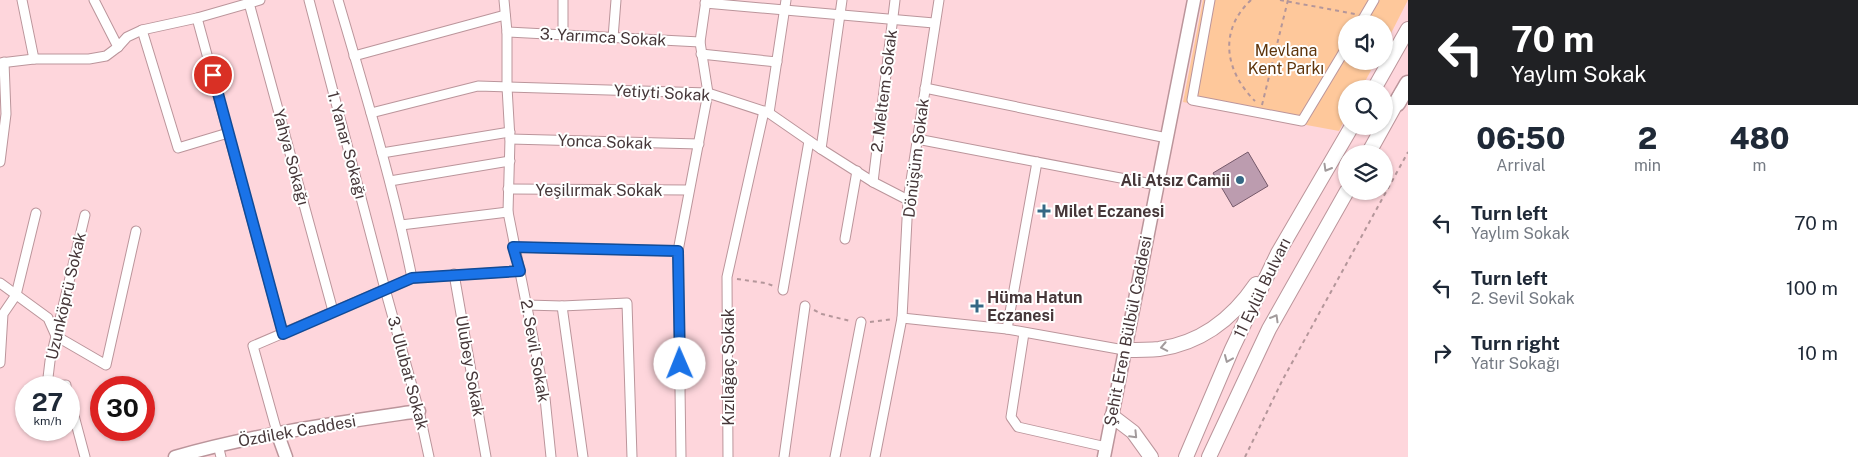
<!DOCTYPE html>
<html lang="en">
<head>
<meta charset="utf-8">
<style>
	:root { --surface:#fff; --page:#f2f2f3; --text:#1f2937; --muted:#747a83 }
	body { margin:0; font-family:"Public Sans",sans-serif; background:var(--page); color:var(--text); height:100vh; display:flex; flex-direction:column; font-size:19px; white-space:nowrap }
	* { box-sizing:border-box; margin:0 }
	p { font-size:16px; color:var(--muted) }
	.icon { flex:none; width:28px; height:28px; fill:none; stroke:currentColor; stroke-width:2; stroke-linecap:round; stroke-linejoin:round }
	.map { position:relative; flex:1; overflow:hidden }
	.side { display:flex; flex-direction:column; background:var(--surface); width:450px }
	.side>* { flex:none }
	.guide { background:#202124; color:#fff; overflow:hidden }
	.fabs { position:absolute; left:1338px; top:15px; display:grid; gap:10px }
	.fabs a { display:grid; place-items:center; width:55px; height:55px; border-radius:50%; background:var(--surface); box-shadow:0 1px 4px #0004; font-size:25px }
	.speed { position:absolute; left:15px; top:376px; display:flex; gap:10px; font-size:25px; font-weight:700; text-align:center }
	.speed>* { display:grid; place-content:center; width:65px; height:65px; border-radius:50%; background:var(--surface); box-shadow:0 1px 4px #0004; line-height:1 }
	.speed small { font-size:12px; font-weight:400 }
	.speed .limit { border:8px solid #d22; background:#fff; color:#111 }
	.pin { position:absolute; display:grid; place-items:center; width:42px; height:42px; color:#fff; margin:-21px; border:2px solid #fff; border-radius:50%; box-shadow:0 1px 5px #0007 }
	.me { position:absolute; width:55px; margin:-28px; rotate:359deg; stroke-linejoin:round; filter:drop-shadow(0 0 4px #0008) }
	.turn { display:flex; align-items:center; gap:18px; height:105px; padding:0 20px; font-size:22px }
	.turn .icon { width:65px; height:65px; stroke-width:2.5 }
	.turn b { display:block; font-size:35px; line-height:42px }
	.eta { display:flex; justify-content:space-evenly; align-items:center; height:85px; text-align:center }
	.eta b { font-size:30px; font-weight:800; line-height:35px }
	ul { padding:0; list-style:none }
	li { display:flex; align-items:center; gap:15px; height:65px; padding:0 20px }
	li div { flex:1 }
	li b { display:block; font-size:19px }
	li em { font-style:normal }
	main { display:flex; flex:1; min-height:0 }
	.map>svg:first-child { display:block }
</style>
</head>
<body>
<main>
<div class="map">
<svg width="1408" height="457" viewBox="0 0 1408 457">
	<rect width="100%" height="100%" fill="#fed6dc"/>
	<polygon fill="#fec89b" points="1203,0 1408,0 1384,47 1384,24 1346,24 1346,61 1376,61 1361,89 1346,89 1346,117 1339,131 1183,102"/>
	<polygon fill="#bc9caf" stroke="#75596a" points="1248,152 1268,186 1233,207 1213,173"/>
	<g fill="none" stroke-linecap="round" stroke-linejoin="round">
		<g stroke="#bb959b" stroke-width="11">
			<g id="minor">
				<polyline points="22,0 34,59"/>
				<polyline points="94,0 118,47"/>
				<polyline points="309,0 385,289 419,411 429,457"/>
				<path d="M338 0C365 92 393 184 412 278"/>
				<polyline points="504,0 507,32 507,87 510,139 508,212 545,398 551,457"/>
				<polyline points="563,0 563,35"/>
				<polyline points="1210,0 1192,100 1302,121 1346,48"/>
				<polyline points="249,3 333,311"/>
				<polyline points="705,3 934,23"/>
				<polyline points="197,18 283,334"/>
				<polyline points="1360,24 1374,0"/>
				<polyline points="142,30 178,148 228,133"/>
				<polyline points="507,32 700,42"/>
				<polyline points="613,38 616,0"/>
				<polyline points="701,54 777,62"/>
				<polyline points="354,56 505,15"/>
				<polyline points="0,63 34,59 89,59 106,56 118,47 127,37 142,30 197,18 260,0"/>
				<polyline points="925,88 1167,138"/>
				<polyline points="371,113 478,86 708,93 769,113 821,149 873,182 908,200"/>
				<polyline points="769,113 786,0"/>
				<polyline points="510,139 699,144"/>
				<polyline points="917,139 1157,185"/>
				<polyline points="821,149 842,0"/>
				<polyline points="382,153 510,132"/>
				<polyline points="0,162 6,114 4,62"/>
				<polyline points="390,181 510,161"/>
				<polyline points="873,182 895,0"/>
				<polyline points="508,189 689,190"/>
				<polyline points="401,225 508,212"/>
				<polyline points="845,239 857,171"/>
				<polyline points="513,247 678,251"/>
				<polyline points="454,274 486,457"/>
				<polyline points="0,283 48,318 56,336 106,365 136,231"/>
				<polyline points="783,290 809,141"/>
				<polyline points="527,305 562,306 627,303 632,457"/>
				<polyline points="562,306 583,457"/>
				<polyline points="902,318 1007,329 1124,350"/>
				<polyline points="1007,329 1037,162"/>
				<polyline points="1024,333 1011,417 1018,427 1106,447"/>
				<polyline points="0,363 3,314 16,295 36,213"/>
				<polyline points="66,388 66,385 47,386 50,361 85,215"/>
				<polyline points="69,397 85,457"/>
				<polyline points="277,432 253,346 412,278 520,271"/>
				<polyline points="218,445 221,457"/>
				<polyline points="681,457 678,251 708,93 700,42 706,0"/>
				<polyline points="728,457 727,277 764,111"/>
				<polyline points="784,457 805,306"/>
				<polyline points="835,457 861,322"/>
				<polyline points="875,457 902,318 908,200 939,0"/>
			</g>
		</g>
		<g stroke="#bb959b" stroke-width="15">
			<g id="secondary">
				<polyline points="277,432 286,457"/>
				<path d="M175 457C255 434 337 423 419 411"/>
				<polyline points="1104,457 1194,0"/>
			</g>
		</g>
		<g stroke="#bb959b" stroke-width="16">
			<g id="primary">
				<polyline points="1374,89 1408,29"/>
				<polyline points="1368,154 1402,93"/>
				<path d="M1124 350C1136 350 1148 350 1159 349 1201 343 1233 318 1256 284"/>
				<polyline points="1112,416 1133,432 1151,457"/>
				<polyline points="1186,457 1232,349 1278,253 1352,126"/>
				<polyline points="1209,457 1269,329 1347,191"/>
			</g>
		</g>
		<g stroke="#bb959b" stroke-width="19">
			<polyline id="motorway" points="1397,103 1408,84"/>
		</g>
		<g stroke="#b4969a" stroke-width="2" stroke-dasharray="4 4" stroke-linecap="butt">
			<path d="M1251 0C1218 31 1225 71 1255 101"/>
			<polyline points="1280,0 1355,14"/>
			<polyline points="1262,105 1288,0"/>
			<polyline points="737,279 765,283 774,286"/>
			<polyline points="814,310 822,314 850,321"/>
			<polyline points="870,322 893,319"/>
			<polyline points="1245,457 1283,379 1408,152"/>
		</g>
		<use href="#minor" stroke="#fff" stroke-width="9"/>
		<use href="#secondary" stroke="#fff" stroke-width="12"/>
		<use href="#primary" stroke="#fff" stroke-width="14"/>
		<use href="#motorway" stroke="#fff" stroke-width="16"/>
	</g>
	<defs><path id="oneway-chevron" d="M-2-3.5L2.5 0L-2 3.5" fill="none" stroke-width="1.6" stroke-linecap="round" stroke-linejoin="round" transform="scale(1.25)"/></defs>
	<g stroke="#a29b9c">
		<use href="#oneway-chevron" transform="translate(1327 168) rotate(120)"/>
		<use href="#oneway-chevron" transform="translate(1275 318) rotate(-60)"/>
		<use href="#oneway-chevron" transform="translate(1164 347) rotate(169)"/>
		<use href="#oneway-chevron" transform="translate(1228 359) rotate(113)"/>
		<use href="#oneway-chevron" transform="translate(1134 435) rotate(46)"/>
	</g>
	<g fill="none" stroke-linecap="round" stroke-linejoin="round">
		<g stroke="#114b97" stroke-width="12">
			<polyline id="route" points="213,75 283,334 412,278 520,271 513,247 678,251 680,364"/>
		</g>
		<use href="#route" stroke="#1a73e8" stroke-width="9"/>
	</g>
	<g fill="#356885" stroke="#fff" stroke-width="2">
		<circle cx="1240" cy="180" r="5"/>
		<path d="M1041.5 203.5h5v5h5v5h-5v5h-5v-5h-5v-5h5z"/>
		<path d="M974.5 298.5h5v5h5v5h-5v5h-5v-5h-5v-5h5z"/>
	</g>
	<g text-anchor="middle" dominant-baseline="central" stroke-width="4" stroke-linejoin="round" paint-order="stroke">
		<g font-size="16" fill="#463739" stroke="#fff">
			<text transform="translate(603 37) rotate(3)">3. Yarımca Sokak</text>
			<text transform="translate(884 91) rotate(-83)">2. Meltem Sokak</text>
			<text transform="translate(662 93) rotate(3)">Yetiyti Sokak</text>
			<text transform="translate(605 142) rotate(2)">Yonca Sokak</text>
			<text transform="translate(347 145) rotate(75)">1. Yanar Sokağı</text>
			<text transform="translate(291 157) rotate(75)">Yahya Sokağı</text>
			<text transform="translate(916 158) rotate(-83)">Dönüşüm Sokak</text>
			<text x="599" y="190">Yeşilırmak Sokak</text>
			<text transform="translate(1262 288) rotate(-64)">11 Eylül Bulvarı</text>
			<text transform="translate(66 296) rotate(-77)">Uzunköprü Sokak</text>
			<text transform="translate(1128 331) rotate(-79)">Şehit Eren Bülbül Caddesi</text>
			<text transform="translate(535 351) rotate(80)">2. Sevil Sokak</text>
			<text transform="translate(470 366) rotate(80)">Ulubey Sokak</text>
			<text transform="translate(728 367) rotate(-90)">Kızılağaç Sokak</text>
			<text transform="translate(408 373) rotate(75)">3. Ulubat Sokak</text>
			<text transform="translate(297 431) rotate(-10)">Özdilek Caddesi</text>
		</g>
		<g font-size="16" fill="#5f350c" stroke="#fff">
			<text x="1286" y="50">Mevlana<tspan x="1286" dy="18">Kent Parkı</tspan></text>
		</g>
		<g font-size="16" font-weight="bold" fill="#463739" stroke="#fff" text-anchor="start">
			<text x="1230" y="180" text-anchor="end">Ali Atsız Camii</text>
			<text x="1054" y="211">Milet Eczanesi</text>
			<text x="987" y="297">Hüma Hatun<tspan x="987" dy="18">Eczanesi</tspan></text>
		</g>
	</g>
</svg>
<div class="fabs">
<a><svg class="icon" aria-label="sound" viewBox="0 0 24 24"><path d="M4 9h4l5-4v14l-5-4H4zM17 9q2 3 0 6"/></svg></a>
<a><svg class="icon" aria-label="search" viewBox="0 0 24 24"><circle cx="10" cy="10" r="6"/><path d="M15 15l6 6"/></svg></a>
<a><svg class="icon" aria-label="layers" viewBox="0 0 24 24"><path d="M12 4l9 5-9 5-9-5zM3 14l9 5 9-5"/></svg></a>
</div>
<div class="speed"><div>27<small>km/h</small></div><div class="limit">30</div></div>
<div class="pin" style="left:213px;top:75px;background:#d93025"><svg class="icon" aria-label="arrive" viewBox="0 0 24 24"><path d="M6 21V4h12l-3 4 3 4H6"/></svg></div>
<svg class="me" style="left:680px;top:364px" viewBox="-20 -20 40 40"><circle r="19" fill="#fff"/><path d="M0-13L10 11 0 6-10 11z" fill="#1a73e8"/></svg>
</div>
<section class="side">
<div class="guide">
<div class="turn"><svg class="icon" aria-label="left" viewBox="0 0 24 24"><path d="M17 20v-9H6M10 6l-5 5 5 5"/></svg><div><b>70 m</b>Yaylım Sokak</div></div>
</div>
<div class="eta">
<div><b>06:50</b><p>Arrival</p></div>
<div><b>2</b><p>min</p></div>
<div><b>480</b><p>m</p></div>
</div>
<ul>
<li><svg class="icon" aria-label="left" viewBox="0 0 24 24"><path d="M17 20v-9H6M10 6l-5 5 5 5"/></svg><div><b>Turn left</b><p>Yaylım Sokak</p></div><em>70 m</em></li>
<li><svg class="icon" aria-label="left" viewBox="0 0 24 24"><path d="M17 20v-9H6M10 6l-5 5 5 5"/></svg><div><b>Turn left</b><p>2. Sevil Sokak</p></div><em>100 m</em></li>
<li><svg class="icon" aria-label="right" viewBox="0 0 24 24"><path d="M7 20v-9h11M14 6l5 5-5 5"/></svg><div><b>Turn right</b><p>Yatır Sokağı</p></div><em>10 m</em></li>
</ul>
</section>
</main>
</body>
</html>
